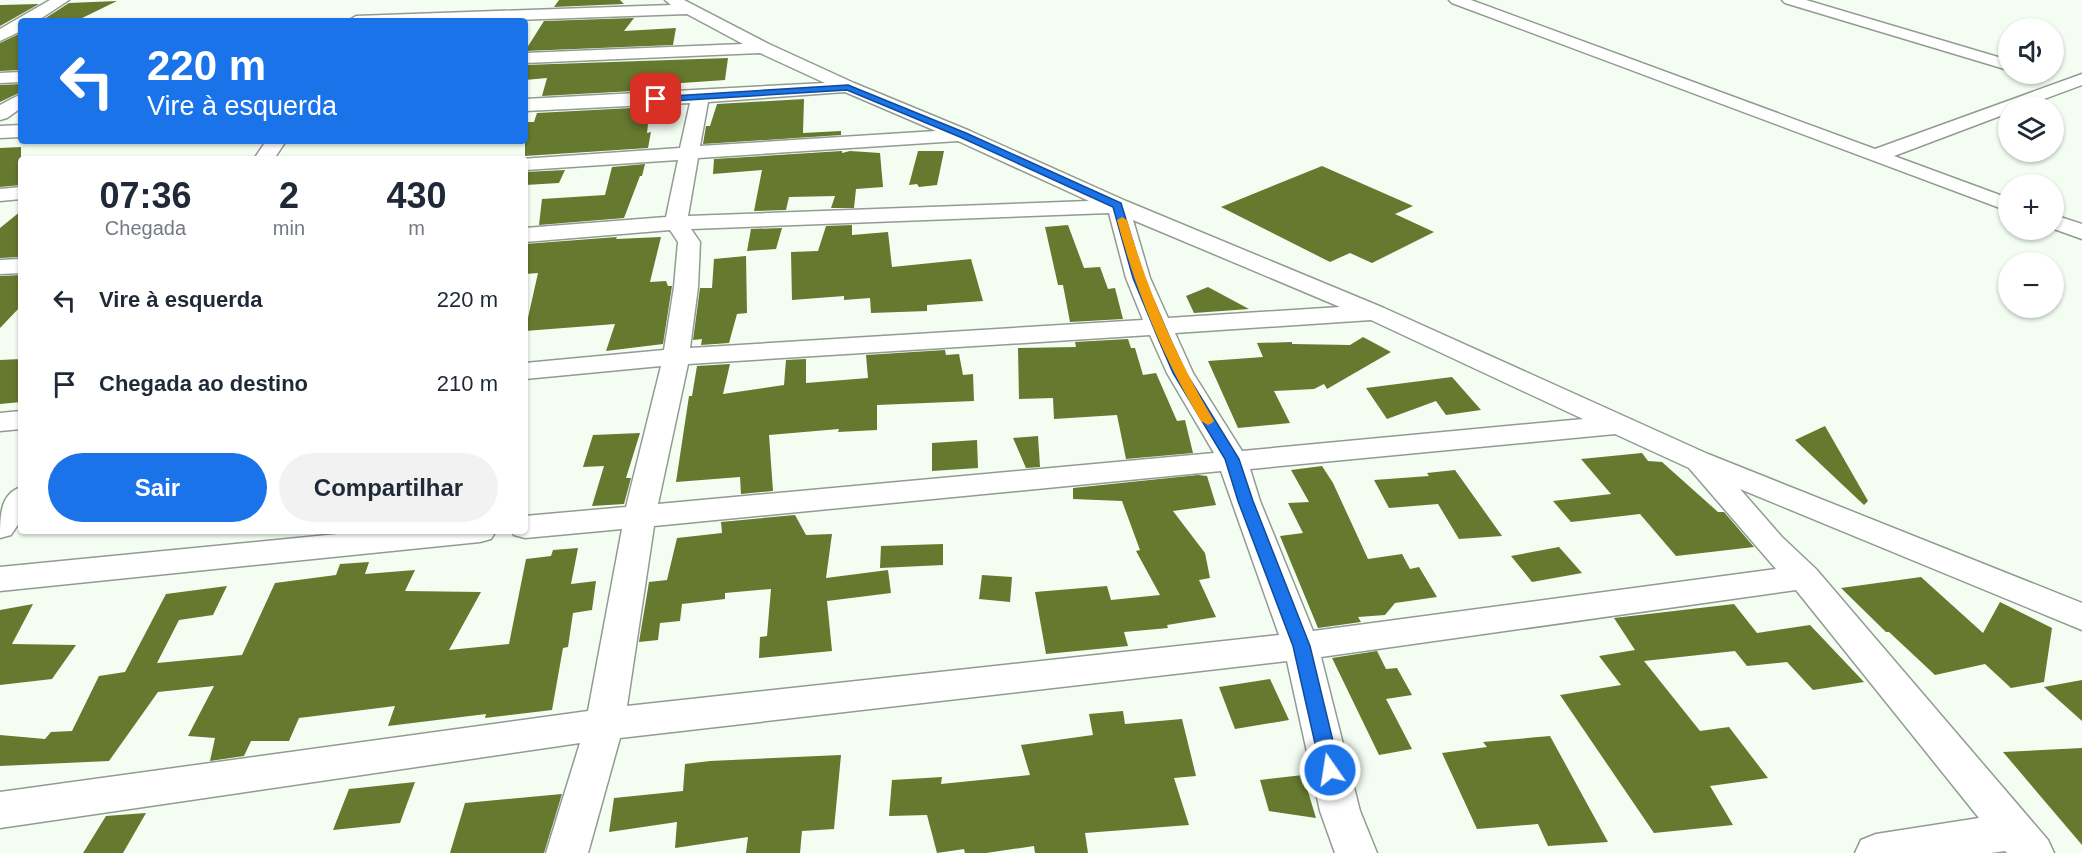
<!DOCTYPE html>
<html lang="pt">
<head>
<meta charset="utf-8">
<style>
	:root { --surface:#fff; --page:#f2f2f3; --text:#1f2937; --muted:#747a83; --accent:#1a73e8 }
	body { margin:0; font-family:Helvetica,sans-serif; background:var(--page); color:var(--text); height:100vh; display:flex; flex-direction:column; font-size:22px; white-space:nowrap }
	* { box-sizing:border-box; margin:0 }
	p { font-size:20px; color:var(--muted) }
	.icon { flex:none; width:33px; height:33px; fill:none; stroke:currentColor; stroke-width:2; stroke-linecap:round; stroke-linejoin:round }
	.map { position:relative; flex:1; overflow:hidden }
	.drawer { position:absolute; left:18px; top:156px; width:510px; height:378px; display:flex; flex-direction:column; background:var(--surface); border-radius:6px; box-shadow:0 2px 4px #0004 }
	.drawer>* { flex:none }
	.top-card { position:absolute; left:18px; top:18px; width:510px; height:126px; border-radius:6px; box-shadow:0 2px 4px #0004; background:#1a73e8; color:#fff; overflow:hidden }
	.fabs { position:absolute; left:1998px; top:18px; display:grid; gap:12px }
	.fabs a { display:grid; place-items:center; width:66px; height:66px; border-radius:50%; background:var(--surface); box-shadow:0 2px 4px #0004; font-size:30px }
	.pin { position:absolute; display:grid; place-items:center; width:51px; height:51px; color:#fff; margin:-26px; border-radius:12px; box-shadow:0 3px 9px #0006 }
	.me { position:absolute; width:66px; margin:-33px; rotate:347deg; stroke-linejoin:round; filter:drop-shadow(0 0 4px #0008) }
	.turn { display:flex; align-items:center; gap:21px; height:126px; padding:0 30px; font-size:27px }
	.turn .icon { width:78px; height:78px; stroke-width:2.5 }
	.turn b { display:block; font-size:42px; line-height:51px }
	.eta { display:flex; justify-content:space-evenly; align-items:center; height:102px; text-align:center }
	.eta b { font-size:36px; font-weight:700; line-height:42px }
	.primary-button { display:flex; gap:12px; margin-top:auto; padding:12px 30px }
	.primary-button a { flex:1; height:69px; border-radius:36px; background:var(--accent); color:#fff; font-size:24px; font-weight:700; line-height:69px; text-align:center }
	.primary-button a+a { background:var(--page); color:var(--text) }
	ul { padding:0; list-style:none }
	li { display:flex; align-items:center; gap:18px; height:84px; padding:0 30px }
	li div { flex:1 }
	li b { display:block; font-size:22px }
	li em { font-style:normal }
	.map>svg:first-child { display:block }
</style>
</head>
<body>
<div class="map">
<svg width="2082" height="853" viewBox="0 0 2082 853">
	<rect width="100%" height="100%" fill="#f3fdf2"/>
	<g fill="#65792f">
		<polygon points="559,0 620,0 624,4 554,7"/>
		<polygon points="117,1 76,21 41,21 69,3"/>
		<polygon points="39,4 0,26 0,5"/>
		<polygon points="634,18 624,31 676,28 673,45 525,51 544,21"/>
		<polygon points="21,33 21,70 0,71 0,43"/>
		<polygon points="728,58 725,80 653,85 652,90 542,96 547,78 525,80 525,65"/>
		<polygon points="21,84 21,92 0,102 0,85"/>
		<polygon points="804,99 803,133 841,131 841,135 703,144 706,126 710,126 717,104"/>
		<polygon points="650,107 647,133 651,132 648,148 525,156 525,122 534,122 537,113"/>
		<polygon points="21,147 21,185 0,187 0,148"/>
		<polygon points="842,151 842,153 850,151 880,153 883,187 856,189 854,208 831,208 835,196 789,197 786,210 754,211 762,170 713,174 714,159"/>
		<polygon points="918,151 944,151 937,185 919,187 917,184 909,185"/>
		<polygon points="645,164 642,176 640,176 624,218 539,225 542,199 605,195 612,167"/>
		<polygon points="1322,166 1413,206 1395,214 1434,232 1372,263 1350,253 1330,262 1221,207"/>
		<polygon points="565,170 559,183 525,185 525,172"/>
		<polygon points="21,211 21,257 0,258 0,228"/>
		<polygon points="852,225 852,235 888,232 892,267 971,259 983,301 927,305 927,311 871,313 870,298 844,300 844,296 792,300 791,252 818,251 826,226"/>
		<polygon points="1068,225 1084,268 1100,267 1108,289 1115,288 1123,319 1070,322 1063,285 1058,285 1045,227"/>
		<polygon points="782,228 776,249 747,251 751,229"/>
		<polygon points="617,237 616,239 661,237 650,282 666,281 668,286 672,286 663,344 606,351 615,324 525,331 538,273 525,274 525,244"/>
		<polygon points="746,256 747,313 737,314 729,343 701,345 702,339 693,340 700,288 712,288 714,259"/>
		<polygon points="21,275 21,306 0,328 0,276"/>
		<polygon points="1208,287 1249,309 1194,313 1186,296"/>
		<polygon points="1363,337 1391,352 1327,389 1324,384 1314,389 1274,391 1290,423 1238,428 1208,361 1263,357 1257,343 1292,342 1292,344 1350,345"/>
		<polygon points="1128,339 1131,348 1135,348 1143,375 1156,373 1177,421 1185,420 1193,453 1126,459 1117,415 1054,419 1053,398 1019,399 1018,348 1076,347 1075,342"/>
		<polygon points="945,350 946,355 959,354 963,375 973,374 974,401 877,405 877,430 838,432 839,429 769,435 773,491 741,494 740,477 676,482 689,396 692,396 697,366 730,364 723,394 784,385 786,360 806,359 806,383 868,378 866,355"/>
		<polygon points="21,359 21,402 0,404 0,360"/>
		<polygon points="1452,377 1481,410 1446,415 1436,401 1387,419 1366,388"/>
		<polygon points="1825,426 1868,501 1864,505 1795,440"/>
		<polygon points="640,433 626,478 631,478 624,504 592,506 604,466 583,467 593,435"/>
		<polygon points="1038,436 1040,467 1026,468 1013,438"/>
		<polygon points="977,440 978,468 932,471 932,443"/>
		<polygon points="1642,453 1648,461 1662,462 1718,512 1724,512 1754,547 1676,556 1640,514 1571,522 1553,501 1611,494 1581,459"/>
		<polygon points="1322,466 1333,483 1368,559 1402,554 1410,569 1419,567 1437,597 1395,603 1385,615 1358,617 1361,622 1318,628 1280,536 1303,533 1288,503 1309,502 1291,470"/>
		<polygon points="1455,470 1502,536 1459,539 1438,504 1389,508 1374,480 1429,476 1427,473"/>
		<polygon points="1198,475 1207,476 1216,505 1173,511 1205,553 1210,578 1199,580 1216,617 1167,625 1168,628 1124,632 1128,646 1046,654 1035,592 1107,586 1111,600 1160,595 1136,551 1140,550 1122,501 1073,499 1073,488"/>
		<polygon points="795,515 806,535 832,534 826,578 888,570 891,593 827,601 832,651 759,658 760,637 767,636 771,589 725,593 725,599 682,604 680,621 660,623 658,640 639,642 649,582 667,580 677,538 722,533 721,522"/>
		<polygon points="943,544 943,565 880,568 881,546"/>
		<polygon points="1559,547 1582,573 1532,582 1511,556"/>
		<polygon points="578,548 571,584 596,581 592,610 573,613 568,647 563,648 552,710 485,718 486,714 388,726 395,706 299,718 289,741 251,741 244,756 210,761 215,738 188,736 214,686 158,692 109,761 0,766 0,735 45,739 51,732 72,731 99,676 125,672 166,594 227,586 213,615 179,620 157,663 242,655 275,583 336,575 340,564 369,562 365,574 415,570 405,591 481,592 449,650 509,644 526,559 551,556 553,550"/>
		<polygon points="982,575 1012,577 1010,602 979,599"/>
		<polygon points="1921,577 1983,633 2000,602 2052,628 2044,682 2011,688 1985,664 1935,675 1889,632 1886,632 1841,588"/>
		<polygon points="33,604 12,644 76,645 52,679 0,685 0,610"/>
		<polygon points="1734,604 1757,633 1810,625 1864,682 1813,690 1787,662 1747,666 1735,651 1644,661 1700,731 1729,727 1768,778 1710,786 1733,825 1654,833 1560,695 1621,685 1599,656 1635,650 1614,618"/>
		<polygon points="1377,651 1386,669 1397,668 1412,695 1386,699 1412,749 1379,755 1332,658"/>
		<polygon points="1270,679 1289,720 1235,729 1219,687"/>
		<polygon points="2082,680 2082,721 2044,687"/>
		<polygon points="1123,711 1125,724 1182,719 1196,776 1174,778 1189,825 1085,833 1088,853 1035,853 1034,846 986,853 965,853 964,849 937,853 927,815 889,816 892,780 942,777 941,784 1030,775 1021,745 1093,735 1089,714"/>
		<polygon points="1550,736 1608,842 1548,846 1538,824 1477,829 1442,753 1487,747 1483,742"/>
		<polygon points="2082,748 2082,845 2003,752"/>
		<polygon points="841,755 834,829 802,831 800,853 746,853 748,837 675,848 677,822 609,832 614,798 683,791 685,764 710,761"/>
		<polygon points="1303,775 1316,818 1269,811 1260,780"/>
		<polygon points="415,782 400,823 333,830 349,789"/>
		<polygon points="562,794 544,853 450,853 465,803"/>
		<polygon points="146,813 123,853 83,853 106,816"/>
	</g>
	<g fill="none" stroke-linecap="round" stroke-linejoin="round">
		<g stroke="#929b91" stroke-width="3">
			<g id="minor">
				<polygon points="50,0 69,0 37,21 21,21 21,31 0,41 0,29"/>
				<path d="M665 0H684L769 44 854 83 970 131 1126 201 1384 308 1708 454 2082 603V630L1740 489 1782 537 1816 569 2048 840 2054 853H2007L2005 851 1991 853H1855L1861 840 1876 834 1979 818 1796 590 1321 657 1360 811 1377 853H1335L1320 811 1287 661 620 738 588 853H546L580 743 0 828V792L588 711 622 529 525 538 514 535 512 531H525V516L626 507 661 366 525 379V363L664 350 674 287 678 242 670 230 525 242V228L666 217 678 160 525 170V159H521L680 148 690 103 525 111V99L825 83 760 53 525 63V53L743 44 687 14 487 21H348L356 16 671 5ZM845 92 936 131 700 146 708 102ZM958 141 1089 201 688 216 698 158ZM1109 213 1126 278 1143 320 690 348 698 287 700 242 691 229ZM1133 220 1340 307 1168 318 1150 278ZM1371 320 1583 419 1242 451 1193 373 1175 333ZM1150 335 1167 373 1214 453 658 504 688 364ZM1615 434 1689 468 1776 569 1313 631 1260 501 1250 469ZM1221 471 1279 635 627 706 654 526Z"/>
				<polygon points="1449,0 1471,0 1875,149 2082,74 2082,85 2025,106 2008,106 2008,113 1894,156 2008,198 2008,211 1452,3"/>
				<polygon points="1782,0 1806,0 2008,60 2008,70 1785,3"/>
				<polygon points="21,72 21,82 0,83 0,73"/>
				<polygon points="21,94 21,108 7,118 0,120 0,105"/>
				<polygon points="21,125 21,137 0,138 0,126"/>
				<polygon points="266,141 286,141 274,159 254,159"/>
				<polygon points="21,187 21,199 0,201 0,189"/>
				<polygon points="2054,215 2082,224 2082,239 2054,229"/>
				<polygon points="21,259 21,273 0,274 0,260"/>
				<polygon points="21,411 21,429 0,431 0,413"/>
				<path d="M21 487V520L11 535 0 538C0 516 0 494 21 487Z"/>
				<polygon points="368,531 496,531 491,539 480,542 0,591 0,567"/>
			</g>
		</g>
		<use href="#minor" fill="#fff" fill-rule="evenodd"/>
	</g>
	<polygon fill="#1a73e8" stroke="#114b97" stroke-width="1.5" points="848,85 966,133 1121,203 1144,278 1172,343 1186,373 1239,459 1253,501 1310,646 1340,770 1337,775 1330,777 1324,775 1321,770 1293,646 1238,501 1225,459 1173,373 1160,343 1133,278 1113,207 960,137 847,90 656,102 652,99 656,97"/>
	<path fill="#f59e0b" d="M1122 217 1127 220C1149 294 1175 355 1214 421L1212 423 1208 425 1201 421C1162 355 1137 294 1117 220Z"/>
</svg>
<div class="fabs">
<a><svg class="icon" aria-label="sound" viewBox="0 0 24 24"><path d="M4 9h4l5-4v14l-5-4H4zM17 9q2 3 0 6"/></svg></a>
<a><svg class="icon" aria-label="layers" viewBox="0 0 24 24"><path d="M12 4l9 5-9 5-9-5zM3 14l9 5 9-5"/></svg></a>
<a>+</a>
<a>−</a>
</div>
<div class="pin" style="left:656px;top:99px;background:#d93025"><svg class="icon" aria-label="arrive" viewBox="0 0 24 24"><path d="M6 21V4h12l-3 4 3 4H6"/></svg></div>
<svg class="me" style="left:1330px;top:770px" viewBox="-20 -20 40 40"><circle r="17" fill="#1a73e8" stroke="#fff" stroke-width="3"/><path d="M0-11L8 9 0 5-8 9z" fill="#fff"/></svg>
<div class="top-card">
<div class="turn"><svg class="icon" aria-label="left" viewBox="0 0 24 24"><path d="M17 20v-9H6M10 6l-5 5 5 5"/></svg><div><b>220 m</b>Vire à esquerda</div></div>
</div>
<section class="drawer">
<div class="eta">
<div><b>07:36</b><p>Chegada</p></div>
<div><b>2</b><p>min</p></div>
<div><b>430</b><p>m</p></div>
</div>
<ul>
<li><svg class="icon" aria-label="left" viewBox="0 0 24 24"><path d="M17 20v-9H6M10 6l-5 5 5 5"/></svg><div><b>Vire à esquerda</b></div><em>220 m</em></li>
<li><svg class="icon" aria-label="arrive" viewBox="0 0 24 24"><path d="M6 21V4h12l-3 4 3 4H6"/></svg><div><b>Chegada ao destino</b></div><em>210 m</em></li>
</ul>
<div class="primary-button"><a>Sair</a><a>Compartilhar</a></div>
</section>
</div>
</body>
</html>
